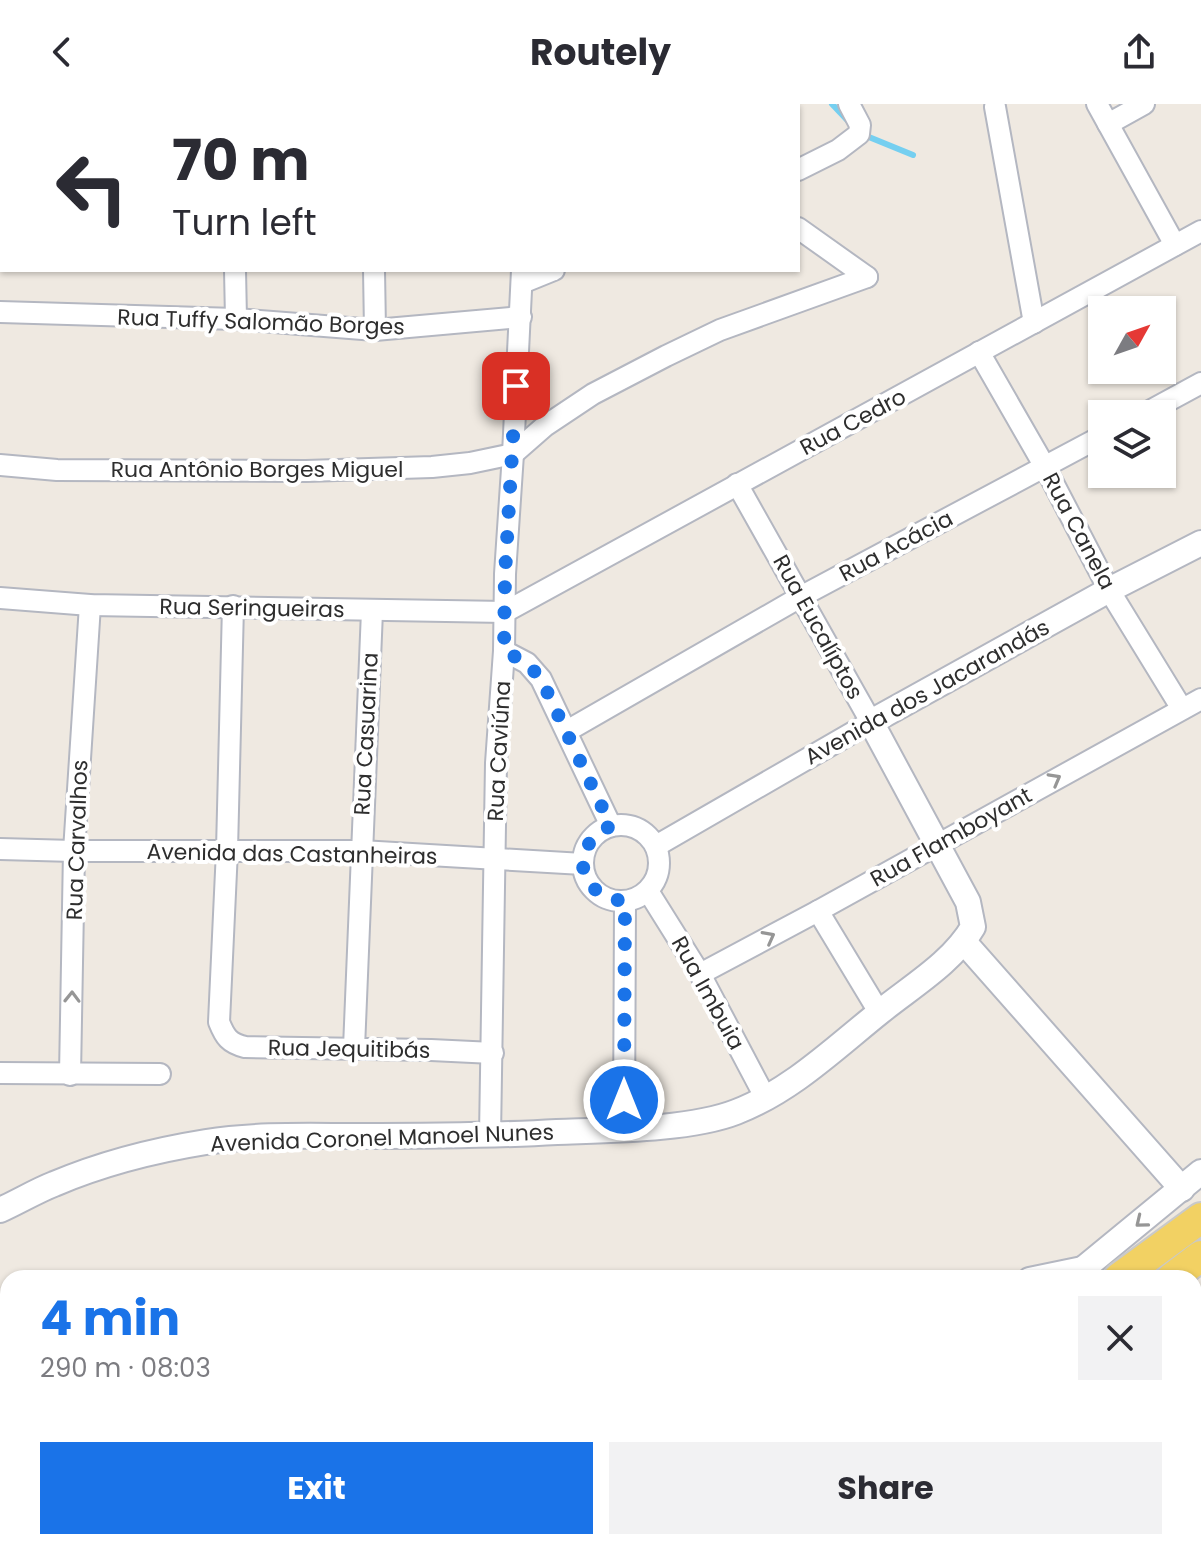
<!DOCTYPE html>
<html lang="en">
<head>
<meta charset="utf-8">
<style>
	:root { --surface:#fff; --page:#f2f2f3; --text:#2b2b33; --muted:#7c7c81; --accent:#1a73e8 }
	body { margin:0; font-family:Poppins,sans-serif; background:var(--page); color:var(--text); height:100vh; display:flex; flex-direction:column; font-size:30px; white-space:nowrap }
	* { box-sizing:border-box; margin:0 }
	p { font-size:26px; color:var(--muted) }
	.icon { flex:none; width:44px; height:44px; fill:none; stroke:currentColor; stroke-width:2; stroke-linecap:round; stroke-linejoin:round }
	.map { position:relative; flex:1; overflow:hidden }
	.sheet { position:absolute; left:0px; top:1166px; width:1202px; height:280px; display:flex; flex-direction:column; background:var(--surface); border-radius:24px 24px 0 0; box-shadow:0 2px 6px #0004 }
	.sheet>* { flex:none }
	.banner { position:absolute; left:0px; top:0px; width:800px; height:168px; box-shadow:0 2px 6px #0004; background:#fff; color:var(--text); overflow:hidden }
	.needle { width:52px; rotate:50deg }
	.buttons { position:absolute; left:1088px; top:192px; display:grid; gap:16px }
	.buttons a { display:grid; place-items:center; width:88px; height:88px; border-radius:0px; background:var(--surface); box-shadow:0 2px 6px #0004; font-size:40px }
	.pin { position:absolute; display:grid; place-items:center; width:68px; height:68px; color:#fff; margin:-34px; border-radius:16px; box-shadow:0 4px 12px #0006 }
	.me { position:absolute; width:88px; margin:-44px; rotate:0deg; stroke-linejoin:round; filter:drop-shadow(0 0 6px #0008) }
	.turn { display:flex; align-items:center; gap:28px; height:168px; padding:0 40px; font-size:36px }
	.turn .icon { width:104px; height:104px; stroke-width:2.5 }
	.turn b { display:block; font-size:56px; line-height:68px }
	.round { display:grid; place-items:center; flex:none; width:84px; height:84px; border-radius:0px; background:var(--page) }
	.overview { display:flex; align-items:center; justify-content:space-between; height:136px; padding:0 40px }
	h1 { font-size:48px; font-weight:700; line-height:60px; color:var(--accent) }
	.primary-button { display:flex; gap:16px; margin-top:auto; padding:16px 40px }
	.primary-button a { flex:1; height:92px; border-radius:0px; background:var(--accent); color:#fff; font-size:32px; font-weight:700; line-height:92px; text-align:center }
	.primary-button a+a { background:var(--page); color:var(--text) }
	header { display:flex; justify-content:space-between; align-items:center; height:104px; padding:0 40px; background:var(--surface); font-size:36px; font-weight:700 }
	.map>svg:first-child { display:block }
</style>
</head>
<body>
<header><svg class="icon" aria-label="back" viewBox="0 0 24 24"><path d="M15 5l-7 7 7 7"/></svg>Routely<svg class="icon" aria-label="share" viewBox="0 0 24 24"><path d="M12 15V3M7 8l5-5 5 5M5 13v7h14v-7"/></svg></header>
<div class="map">
<svg width="1201" height="1446" viewBox="0 0 1201 1446">
	<rect width="100%" height="100%" fill="#efe9e1"/>
	<g fill="none" stroke-linecap="round" stroke-linejoin="round">
		<g stroke="#75cff0" stroke-width="6">
			<polyline points="832,0 850,19"/>
			<polyline points="864,31 913,51"/>
		</g>
		<g stroke="#b4b7c1" stroke-width="24">
			<g id="minor">
				<polyline points="624,0 627,2"/>
				<polyline points="1097,0 1175,141"/>
				<polyline points="231,2 231,0"/>
				<polyline points="373,2 373,0"/>
				<polyline points="522,2 522,0"/>
				<polyline points="995,3 1034,219"/>
				<polyline points="1108,20 1144,0"/>
				<polyline points="0,66 2,66"/>
				<polyline points="798,66 838,46 859,30 860,21 849,0"/>
				<polyline points="798,124 867,173"/>
				<polyline points="235,166 236,215"/>
				<polyline points="374,166 375,226"/>
				<polyline points="522,179 554,166"/>
				<polyline points="0,208 236,215 375,226 521,213"/>
				<polyline points="979,248 1045,363 1109,486 1182,605"/>
				<polyline points="1144,310 1201,279"/>
				<polyline points="0,361 57,366 306,367 432,363 470,359 513,350 545,322 593,290 666,252 720,226 867,173"/>
				<polyline points="0,494 90,501 505,508 1201,127"/>
				<path d="M233 502 227 746 219 918C225 933 229 939 245 943L431 946 493 949"/>
				<polyline points="504,547 527,559 541,575 611,722"/>
				<polyline points="567,627 802,492 1102,332"/>
				<circle cx="621" cy="759" r="38"/>
				<polyline points="656,742 871,618 737,380"/>
				<polyline points="0,745 74,747 361,747 583,760"/>
				<polyline points="648,787 700,870 765,993"/>
				<polyline points="818,807 879,908"/>
				<polyline points="700,870 818,807 1201,595"/>
				<polyline points="354,944 372,507"/>
				<polyline points="0,969 160,970"/>
				<polyline points="70,971 74,747 90,501"/>
				<polyline points="624,1025 625,797"/>
				<polyline points="490,1032 496,659 504,547 505,470 513,350 522,166"/>
				<polyline points="1029,1174 1087,1162"/>
			</g>
		</g>
		<g stroke="#b4b7c1" stroke-width="28">
			<g id="tertiary">
				<polyline points="964,838 1182,1085"/>
				<path d="M0 1106C18 1098 36 1087 54 1080 101 1060 156 1046 206 1038 256 1030 307 1032 357 1032 424 1032 490 1032 557 1028 608 1026 690 1026 736 1008 791 987 835 944 880 908 912 882 952 859 973 823L968 798 871 618 1109 486 1201 439"/>
				<polyline points="1072,1174 1201,1068"/>
				<polyline points="1194,1222 1201,1217"/>
				<polyline points="686,1446 698,1438"/>
				<polyline points="898,1446 909,1438"/>
			</g>
		</g>
		<g stroke="#c9c9c9" stroke-width="34">
			<g id="primary">
				<polyline points="1119,1174 1201,1114"/>
				<polyline points="1172,1174 1201,1152"/>
				<polyline points="750,1446 761,1438"/>
				<polyline points="810,1446 820,1438"/>
			</g>
		</g>
		<use href="#minor" stroke="#fff" stroke-width="20"/>
		<use href="#tertiary" stroke="#fff" stroke-width="24"/>
		<use href="#primary" stroke="#f2d163" stroke-width="30"/>
	</g>
	<defs><path id="oneway-chevron" d="M-2-3.5L2.5 0L-2 3.5" fill="none" stroke-width="1.6" stroke-linecap="round" stroke-linejoin="round" transform="scale(2)"/></defs>
	<g stroke="#969696">
		<use href="#oneway-chevron" transform="translate(1055 675) rotate(-29)"/>
		<use href="#oneway-chevron" transform="translate(769 833) rotate(-28)"/>
		<use href="#oneway-chevron" transform="translate(72 893) rotate(-89)"/>
		<use href="#oneway-chevron" transform="translate(1141 1118) rotate(141)"/>
	</g>
	<g fill="none" stroke-linecap="round" stroke-linejoin="round">
		<path stroke="#1a73e8" stroke-width="14" stroke-dasharray="0 25.2" d="M516 282 505 470 504 547 527 559 541 575 611 722C567 742 577 793 625 797L624 996"/>
	</g>
	<g text-anchor="middle" dominant-baseline="central" stroke-width="8" stroke-linejoin="round" paint-order="stroke">
		<g font-size="22" fill="#2e2e2e" stroke="#fff">
			<text transform="translate(261 218) rotate(2)">Rua Tuffy Salomão Borges</text>
			<text transform="translate(853 318) rotate(-28)">Rua Cedro</text>
			<text x="257" y="365">Rua Antônio Borges Miguel</text>
			<text transform="translate(1079 427) rotate(62)">Rua Canela</text>
			<text transform="translate(896 442) rotate(-28)">Rua Acácia</text>
			<text transform="translate(252 504) rotate(1)">Rua Seringueiras</text>
			<text transform="translate(818 523) rotate(61)">Rua Eucalíptos</text>
			<text transform="translate(927 588) rotate(-29)">Avenida dos Jacarandás</text>
			<text transform="translate(366 630) rotate(-87)">Rua Casuarina</text>
			<text transform="translate(499 647) rotate(-87)">Rua Caviúna</text>
			<text transform="translate(951 733) rotate(-29)">Rua Flamboyant</text>
			<text transform="translate(77 736) rotate(-88)">Rua Carvalhos</text>
			<text transform="translate(292 750) rotate(1)">Avenida das Castanheiras</text>
			<text transform="translate(708 889) rotate(61)">Rua Imbuia</text>
			<text transform="translate(349 945) rotate(1)">Rua Jequitibás</text>
			<text transform="translate(382 1034) rotate(-2)">Avenida Coronel Manoel Nunes</text>
		</g>
	</g>
</svg>
<div class="buttons">
<a><svg class="needle" viewBox="-14 -14 28 28"><path d="M0-13l5 13h-10z" fill="#e53935"/><path d="M0 13l5-13h-10z" fill="#7c7c81"/></svg></a>
<a><svg class="icon" aria-label="layers" viewBox="0 0 24 24"><path d="M12 4l9 5-9 5-9-5zM3 14l9 5 9-5"/></svg></a>
</div>
<div class="pin" style="left:516px;top:282px;background:#d93025"><svg class="icon" aria-label="arrive" viewBox="0 0 24 24"><path d="M6 21V4h12l-3 4 3 4H6"/></svg></div>
<svg class="me" style="left:624px;top:996px" viewBox="-20 -20 40 40"><circle r="17" fill="#1a73e8" stroke="#fff" stroke-width="3"/><path d="M0-11L8 9 0 5-8 9z" fill="#fff"/></svg>
<div class="banner">
<div class="turn"><svg class="icon" aria-label="left" viewBox="0 0 24 24"><path d="M17 20v-9H6M10 6l-5 5 5 5"/></svg><div><b>70 m</b>Turn left</div></div>
</div>
<section class="sheet">
<div class="overview"><div><h1>4 min</h1><p>290 m · 08:03</p></div><a class="round"><svg class="icon" aria-label="close" viewBox="0 0 24 24"><path d="M6 6l12 12M18 6L6 18"/></svg></a></div>
<div class="primary-button"><a>Exit</a><a>Share</a></div>
</section>
</div>
</body>
</html>
